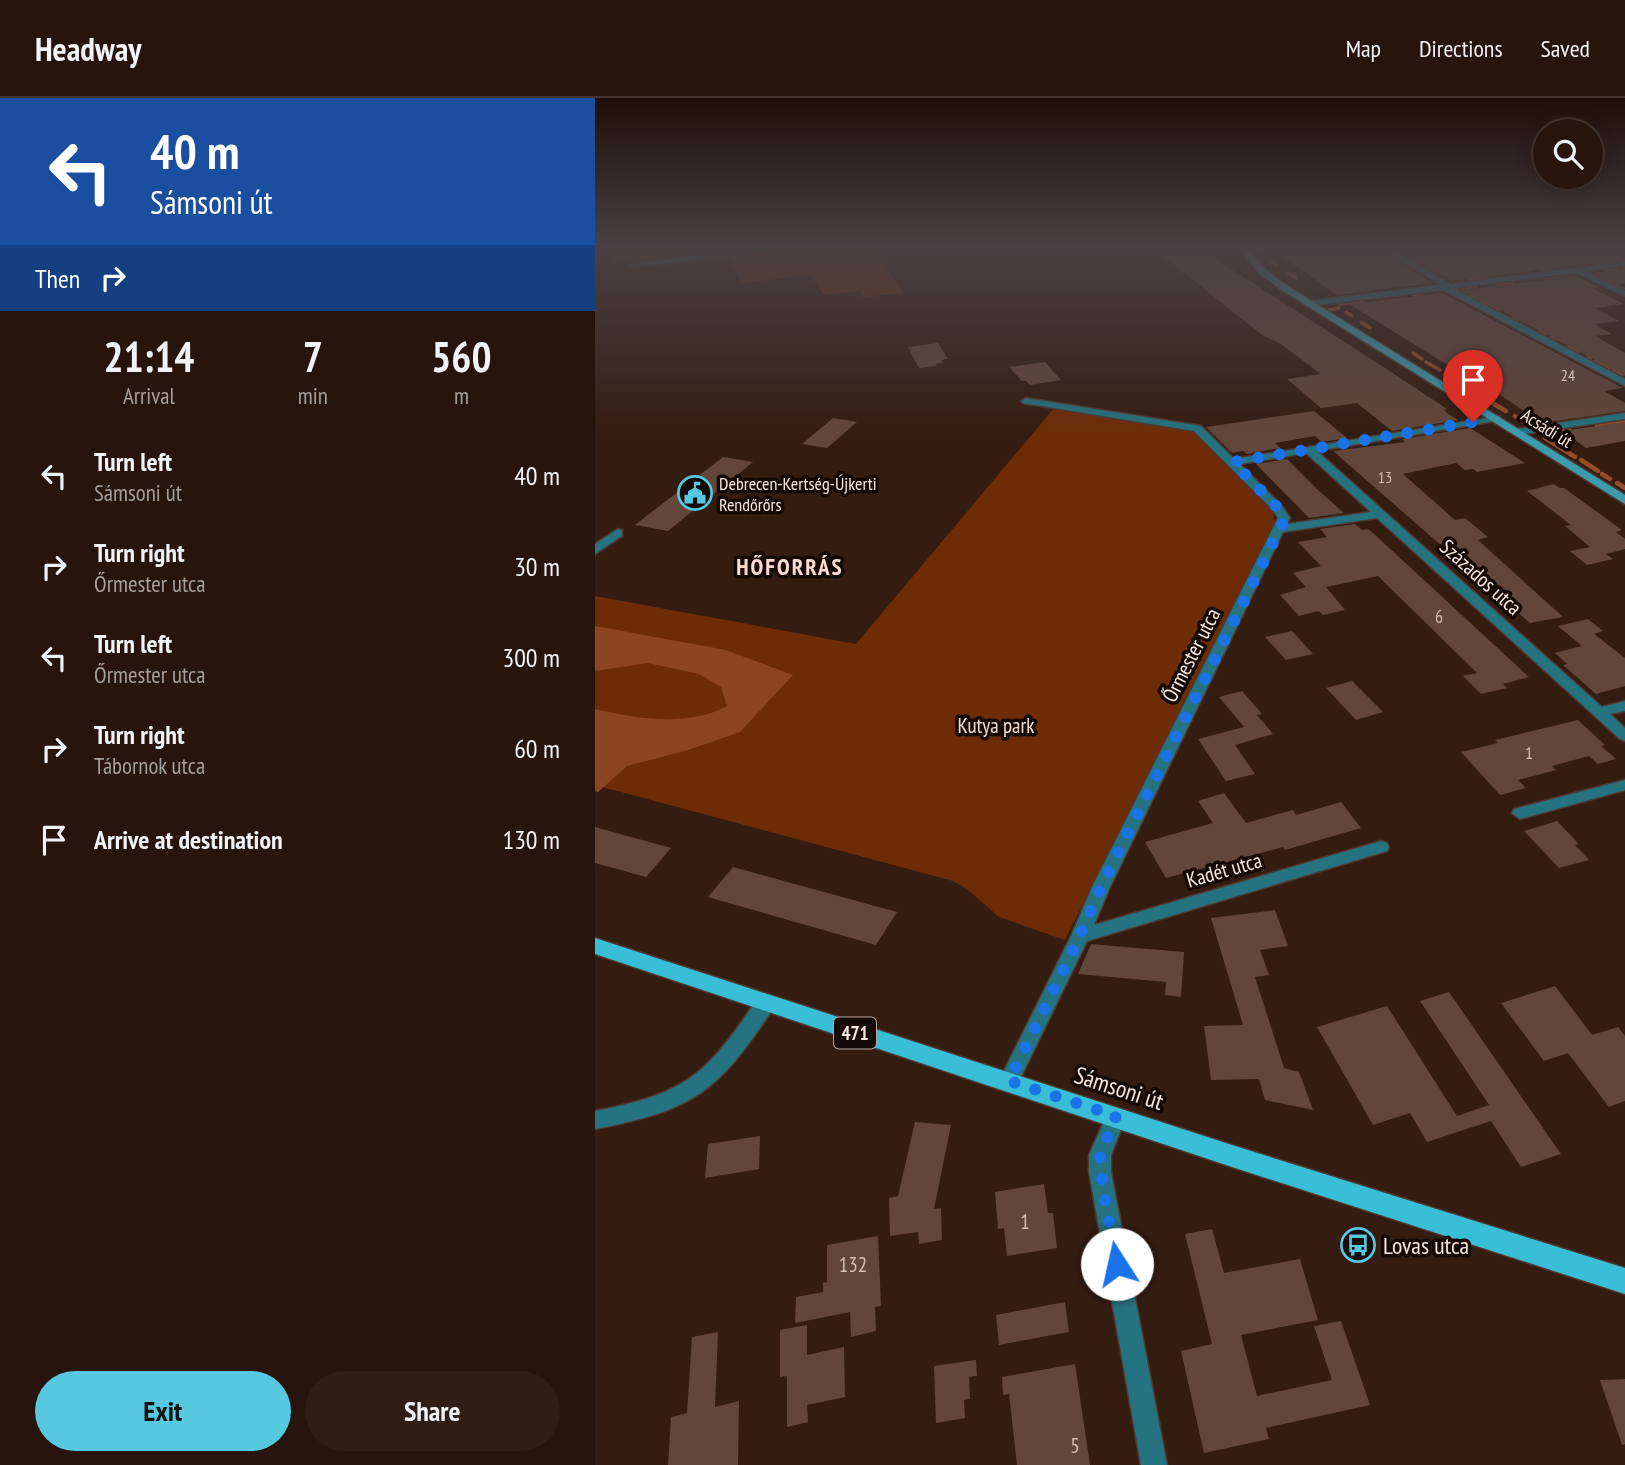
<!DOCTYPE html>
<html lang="en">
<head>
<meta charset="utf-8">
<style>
	:root { --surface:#27150d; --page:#2f1e16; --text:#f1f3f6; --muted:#a49f9d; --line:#43342e; --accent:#56c9e1 }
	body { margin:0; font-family:"PT Sans Narrow",sans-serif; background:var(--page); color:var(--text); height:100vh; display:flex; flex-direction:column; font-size:26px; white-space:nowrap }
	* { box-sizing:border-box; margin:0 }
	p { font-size:23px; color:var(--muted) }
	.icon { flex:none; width:38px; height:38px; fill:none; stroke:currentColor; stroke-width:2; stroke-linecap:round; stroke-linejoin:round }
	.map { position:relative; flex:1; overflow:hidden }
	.details { display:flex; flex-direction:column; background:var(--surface); width:595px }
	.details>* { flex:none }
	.hud { background:#1a4fa0; color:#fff; overflow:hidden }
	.fabs { position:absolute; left:938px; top:21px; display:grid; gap:14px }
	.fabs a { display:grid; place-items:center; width:70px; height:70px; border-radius:50%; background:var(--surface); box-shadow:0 4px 18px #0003,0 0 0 2px var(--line); font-size:35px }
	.pin { position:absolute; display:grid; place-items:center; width:60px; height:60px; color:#fff; margin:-72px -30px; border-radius:50% 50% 50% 0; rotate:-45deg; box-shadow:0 0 7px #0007 }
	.pin .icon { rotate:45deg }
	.me { position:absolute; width:77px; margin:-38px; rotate:350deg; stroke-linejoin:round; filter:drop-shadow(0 0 5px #0008) }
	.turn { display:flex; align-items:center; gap:24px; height:147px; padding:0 35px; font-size:32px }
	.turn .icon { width:91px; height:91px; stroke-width:2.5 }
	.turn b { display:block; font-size:49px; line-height:60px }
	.then { display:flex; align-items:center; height:66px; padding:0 35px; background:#0003; gap:14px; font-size:26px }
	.eta { display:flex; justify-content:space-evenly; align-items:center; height:119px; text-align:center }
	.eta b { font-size:42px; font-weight:800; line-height:49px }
	.primary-button { display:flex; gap:14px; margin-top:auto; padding:14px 35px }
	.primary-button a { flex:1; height:80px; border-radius:42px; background:var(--accent); color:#111; font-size:28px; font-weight:800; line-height:80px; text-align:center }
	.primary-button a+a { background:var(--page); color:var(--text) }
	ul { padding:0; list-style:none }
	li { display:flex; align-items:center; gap:21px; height:91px; padding:0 35px }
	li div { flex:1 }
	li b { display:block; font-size:26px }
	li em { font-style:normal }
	header { display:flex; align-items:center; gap:42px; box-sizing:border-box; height:98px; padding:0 35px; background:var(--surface); border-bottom:2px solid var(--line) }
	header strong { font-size:33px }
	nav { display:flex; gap:38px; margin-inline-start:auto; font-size:24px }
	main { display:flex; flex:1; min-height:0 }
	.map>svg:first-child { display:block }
</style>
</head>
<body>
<header>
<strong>Headway</strong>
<nav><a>Map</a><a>Directions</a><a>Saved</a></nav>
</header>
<main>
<section class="details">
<div class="hud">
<div class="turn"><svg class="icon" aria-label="left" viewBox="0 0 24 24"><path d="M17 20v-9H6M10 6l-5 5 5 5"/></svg><div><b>40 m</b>Sámsoni út</div></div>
<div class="then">Then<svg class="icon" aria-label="right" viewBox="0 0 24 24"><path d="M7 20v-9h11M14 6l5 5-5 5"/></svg></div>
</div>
<div class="eta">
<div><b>21:14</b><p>Arrival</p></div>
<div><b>7</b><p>min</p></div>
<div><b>560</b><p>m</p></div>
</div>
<ul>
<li><svg class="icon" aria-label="left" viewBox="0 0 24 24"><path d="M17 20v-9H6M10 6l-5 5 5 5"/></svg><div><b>Turn left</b><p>Sámsoni út</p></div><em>40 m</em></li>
<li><svg class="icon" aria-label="right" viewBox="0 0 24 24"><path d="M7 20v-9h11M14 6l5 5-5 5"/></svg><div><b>Turn right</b><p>Őrmester utca</p></div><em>30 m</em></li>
<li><svg class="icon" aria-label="left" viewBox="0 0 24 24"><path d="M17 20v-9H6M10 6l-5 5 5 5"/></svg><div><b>Turn left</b><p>Őrmester utca</p></div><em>300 m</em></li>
<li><svg class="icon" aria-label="right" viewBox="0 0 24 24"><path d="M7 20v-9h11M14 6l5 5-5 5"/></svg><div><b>Turn right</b><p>Tábornok utca</p></div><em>60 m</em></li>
<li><svg class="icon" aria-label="arrive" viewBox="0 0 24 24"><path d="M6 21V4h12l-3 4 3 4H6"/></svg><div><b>Arrive at destination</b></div><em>130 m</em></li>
</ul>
<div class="primary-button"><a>Exit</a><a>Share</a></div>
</section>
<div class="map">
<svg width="1030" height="1367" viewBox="0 0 1030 1367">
	<rect width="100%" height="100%" fill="#341c11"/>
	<g fill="#6e2c06">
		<polygon points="18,149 275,149 309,195 269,199 264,193 228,197 216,177 147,185 130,152 19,166"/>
		<polygon points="460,309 592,329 600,334 678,412 680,425 470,842 404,819 372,791 358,783 0,687 0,498 261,546"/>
	</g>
	<path fill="#8d4420" d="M0 528 131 552 198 577 145 634 93 652 32 668 3 694 0 693V611C42 621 93 629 132 608L126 589 104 576 53 565 0 573Z"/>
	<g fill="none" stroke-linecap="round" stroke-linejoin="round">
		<g stroke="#964c28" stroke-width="3.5">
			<polyline points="663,150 666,153"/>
			<polyline points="803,153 812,159"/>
			<polyline points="675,163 681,167"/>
			<polyline points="1025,163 1028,163"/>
			<polyline points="821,164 830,170"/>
			<polyline points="1014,165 1020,164"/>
			<polyline points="1001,166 1009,165"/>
			<polyline points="982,169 991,168"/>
			<polyline points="1027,170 1030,170"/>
			<polyline points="833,171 843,177"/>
			<polyline points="1009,172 1022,171"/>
			<polyline points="947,173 954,172"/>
			<polyline points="693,175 701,180"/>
			<polyline points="926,176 935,175"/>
			<polyline points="1002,178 1030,192"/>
			<polyline points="950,180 971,177"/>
			<polyline points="874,182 891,180"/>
			<polyline points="902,186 918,184"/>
			<polyline points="868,190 882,188"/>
			<polyline points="867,194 904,212"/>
			<polyline points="819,197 827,196"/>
			<polyline points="745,206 768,203"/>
			<polyline points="734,212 744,210"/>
			<polyline points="751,214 757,218"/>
			<polyline points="918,220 922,222"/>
			<polyline points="766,224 775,230"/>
			<polyline points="944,234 950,237"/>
			<polyline points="955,240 960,242"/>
			<polyline points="972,249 983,254"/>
			<polyline points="818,255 827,261"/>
			<polyline points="993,259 995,261"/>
			<polyline points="1000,263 1014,271"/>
			<polyline points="831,264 845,272"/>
			<polyline points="1018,273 1027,277"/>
		</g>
		<g stroke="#964c28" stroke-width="4.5">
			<polyline points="899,306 911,313"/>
			<polyline points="920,318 930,325"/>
			<polyline points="1002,328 1030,323"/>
			<polyline points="958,335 974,332"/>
			<polyline points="950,340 980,359"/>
			<polyline points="986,362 1003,373"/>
			<polyline points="1007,376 1015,381"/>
			<polyline points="1022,385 1030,390"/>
		</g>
	</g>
	<g fill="#62463a">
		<polygon points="557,149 602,149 790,270 852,311 849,312 852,315 863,322 797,333 762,305 726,310 692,281 726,276 686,246 667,237"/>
		<polygon points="674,149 782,149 838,185 742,197"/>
		<polygon points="798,149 1005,149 1030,161 857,183"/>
		<polygon points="1030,171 1030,185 1022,186 1000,175"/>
		<polygon points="981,178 1004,189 997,190 1029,206 1000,210 1024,223 999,226 1017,236 1000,238 1030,255 1030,278 867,192"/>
		<polygon points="847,195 1028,290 1009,293 1030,305 1030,313 953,324 949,321 942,322 904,296 885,287 754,206"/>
		<polygon points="343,245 353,261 346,262 348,265 340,266 342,268 324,270 313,249"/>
		<polygon points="450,264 466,282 435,287 431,283 427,283 414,269"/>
		<polygon points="719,313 752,340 727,344 720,338 680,345 685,350 652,356 648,353 637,355 611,329"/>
		<polygon points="238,320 262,324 232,350 207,346"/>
		<polygon points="1030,324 1030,343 991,350 967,333"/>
		<polygon points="875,330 930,365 882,374 878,371 870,372 861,365 808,376 860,422 870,420 893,439 883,442 968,519 935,525 738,353 810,344 807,341"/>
		<polygon points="128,359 158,364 73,433 40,427"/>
		<polygon points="692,361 723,392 749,415 714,420 661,366"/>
		<polygon points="958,386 965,390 969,390 1027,432 1021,434 1030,441 1030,451 1011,456 1018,461 992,467 975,453 995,449 970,428 976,427 932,393"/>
		<polygon points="760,426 767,432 773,431 778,435 934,579 908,586 912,590 886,596 868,578 882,575 783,478 731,489 750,512 728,517 724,513 704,518 685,497 711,489 698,475 726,468 703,444 732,439 725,431"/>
		<polygon points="993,521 1008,533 999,536 1030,560 1030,588 1001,596 968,567 972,566 960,555 987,548 963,528"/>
		<polygon points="697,533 718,556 691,562 670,539"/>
		<polygon points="757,583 788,614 761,622 731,590"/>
		<polygon points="647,593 667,616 662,617 678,636 640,647 660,676 631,683 603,641 649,629 624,599"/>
		<polygon points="983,622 1010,647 1006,648 1021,661 1003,666 994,658 957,668 961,672 923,682 931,690 905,697 866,654 903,645 900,642"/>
		<polygon points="629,695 651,725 698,712 701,717 746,704 766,730 690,752 688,749 571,780 550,744 618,725 603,703"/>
		<polygon points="962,723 984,746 980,747 994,762 964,770 929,733"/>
		<polygon points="0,729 76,750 51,779 0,765"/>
		<polygon points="138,769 302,814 281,847 113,799"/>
		<polygon points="680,812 693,848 665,852 674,877 660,879 689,970 704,974 718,1012 670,1002 664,981 616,982 609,928 648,927 616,820"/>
		<polygon points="496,846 589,854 586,899 570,897 571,884 483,876"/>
		<polygon points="960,888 997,937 1023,929 1030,938 1030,1003 1014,1009 973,955 949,963 906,905"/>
		<polygon points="854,894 966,1056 926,1069 896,1023 832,1044 815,1015 778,1027 722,929 792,908 862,1018 894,1007 825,903"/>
		<polygon points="320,1024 356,1027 339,1111 346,1110 347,1142 324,1146 323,1134 295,1138 294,1100 303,1098"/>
		<polygon points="165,1038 164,1071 110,1080 113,1046"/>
		<polygon points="449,1086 453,1115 458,1115 462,1150 412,1158 409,1130 403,1131 400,1094"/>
		<polygon points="617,1131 629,1175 705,1161 723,1222 646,1237 662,1298 737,1282 719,1228 746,1223 775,1307 671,1330 674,1341 609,1355 586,1253 617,1246 590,1136"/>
		<polygon points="283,1138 286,1208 280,1209 281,1233 256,1239 255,1214 200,1225 201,1199 228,1194 228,1185 232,1184 232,1147"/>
		<polygon points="470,1204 474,1234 404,1247 401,1217"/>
		<polygon points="212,1227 212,1257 249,1249 250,1299 212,1307 213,1324 192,1329 192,1278 185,1279 185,1232"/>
		<polygon points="123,1234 120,1309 144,1303 143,1367 73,1367 76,1319 92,1315 97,1239"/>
		<polygon points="381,1262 382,1278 374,1279 375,1301 369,1302 370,1320 341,1325 339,1268"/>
		<polygon points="480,1266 495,1367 422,1367 414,1296 408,1297 407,1279"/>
		<polygon points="1030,1281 1030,1346 1027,1347 1005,1282"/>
	</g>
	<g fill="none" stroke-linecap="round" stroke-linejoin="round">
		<g stroke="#50382e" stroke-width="3">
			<g id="minor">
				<polygon points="168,149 191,149 38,169 34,167"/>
				<polygon points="784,149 793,149 856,186 1030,164 1030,168 991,173 1030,193 1030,198 981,175 858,190 1030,281 1030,288 848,192 713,208 712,206 716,203 846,187"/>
				<path d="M431 300 606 328 639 361 904 318 905 320 900 323 722 353 1007 609 1030 603V613L1015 616 1030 630V643L1025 641 782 420 688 434 515 789 499 827 786 743 792 745 794 749 792 753 492 843 421 989 414 992 407 989 404 983 476 838 497 789 683 420 678 412 599 333 428 305 426 303ZM711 355 776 414 692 426 695 420 687 408 645 366Z"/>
				<polygon points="1030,315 1030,321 922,337 917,334 922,331"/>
				<polygon points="23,431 27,432 27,438 0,456 0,446"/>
				<polygon points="1030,682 1030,692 925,721 917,715 919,711"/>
				<path d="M170 898 177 900 180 906 177 912C122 995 98 1012 0 1031V1013C93 995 111 977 163 900Z"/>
				<polygon points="521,1010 528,1012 531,1019 516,1057 516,1074 572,1367 546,1367 494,1074 494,1057 514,1012"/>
			</g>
		</g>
		<g stroke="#50382e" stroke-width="3">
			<polygon id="secondary" points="642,149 651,149 670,171 691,187 1030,397 1030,406 685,191 664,175"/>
		</g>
		<g stroke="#50382e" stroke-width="3">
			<polygon id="primary" points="0,840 637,1047 1030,1170 1030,1196 637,1069 0,856"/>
		</g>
		<use href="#minor" fill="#257281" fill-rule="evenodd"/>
		<use href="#secondary" fill="#3b9caf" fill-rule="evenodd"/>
		<use href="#primary" fill="#38bed7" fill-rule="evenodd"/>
	</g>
	<linearGradient id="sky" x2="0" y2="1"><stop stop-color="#1d0f09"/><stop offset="0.44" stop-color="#4a4043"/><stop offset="1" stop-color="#4a4043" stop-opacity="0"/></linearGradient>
	<rect width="1030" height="340" fill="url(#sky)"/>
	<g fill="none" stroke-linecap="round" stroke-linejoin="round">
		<polyline stroke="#1a73e8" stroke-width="12" stroke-dasharray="0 21.6" points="522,1166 508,1091 505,1057 521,1018 414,983 485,838 506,789 688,425 689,420 683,410 638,364 878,324"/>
	</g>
	<defs>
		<g id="civic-ring" transform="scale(1.75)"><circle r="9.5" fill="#140905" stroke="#56c9e1" stroke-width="1.5"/><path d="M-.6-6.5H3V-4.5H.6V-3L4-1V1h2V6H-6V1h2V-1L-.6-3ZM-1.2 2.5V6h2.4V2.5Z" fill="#56c9e1"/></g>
		<g id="bus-ring" transform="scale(1.75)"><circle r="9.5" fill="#140905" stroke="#56c9e1" stroke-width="1.5"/><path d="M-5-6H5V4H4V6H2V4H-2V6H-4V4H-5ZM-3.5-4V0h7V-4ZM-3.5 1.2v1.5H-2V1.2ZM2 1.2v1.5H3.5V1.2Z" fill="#56c9e1"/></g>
	</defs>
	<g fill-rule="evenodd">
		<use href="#civic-ring" x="100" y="395"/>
		<use href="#bus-ring" x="763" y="1147"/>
	</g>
	<g text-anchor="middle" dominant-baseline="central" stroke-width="7" stroke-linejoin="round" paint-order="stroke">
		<g font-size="16" fill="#d3bfb6">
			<text x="973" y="277">24</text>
			<text x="790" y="379">13</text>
		</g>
		<g font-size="18" fill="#f9e7e0" stroke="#140905">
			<text transform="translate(952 330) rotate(32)">Acsádi út</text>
		</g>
		<g font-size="18" fill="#f9e7e0" stroke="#140905" text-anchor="start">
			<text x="124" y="385">Debrecen-Kertség-Újkerti<tspan x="124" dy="21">Rendőrőrs</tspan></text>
		</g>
		<g font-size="18" fill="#d3bfb6">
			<text x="844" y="518">6</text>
			<text x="934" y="654">1</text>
		</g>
		<rect fill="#140905" stroke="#b4a49e" stroke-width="2" x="239" y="919.5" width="42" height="31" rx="5"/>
		<g font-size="19" font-weight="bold" fill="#f9e7e0">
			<text x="260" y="935">471</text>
		</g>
		<g font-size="21" fill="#f9e7e0" stroke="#140905">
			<text transform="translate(886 479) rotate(42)">Százados utca</text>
			<text transform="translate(596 557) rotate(-63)">Őrmester utca</text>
			<text transform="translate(629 772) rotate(-16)">Kadét utca</text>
		</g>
		<g font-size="21" fill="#f3ddd3" stroke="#140905">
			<text x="401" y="627">Kutya park</text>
		</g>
		<g font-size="21" fill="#d3bfb6">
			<text x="430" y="1123">1</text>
			<text x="258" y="1166">132</text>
			<text x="480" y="1347">5</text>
		</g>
		<g font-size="23" font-weight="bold" letter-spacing="2" fill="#fedccd" stroke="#140905">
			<text x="195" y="468">HŐFORRÁS</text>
		</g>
		<g font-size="24" fill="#f9e7e0" stroke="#140905">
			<text transform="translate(524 990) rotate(18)">Sámsoni út</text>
		</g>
		<g font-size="24" fill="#f9e7e0" stroke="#140905" text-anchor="start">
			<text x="788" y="1147">Lovas utca</text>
		</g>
	</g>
</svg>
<div class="fabs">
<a><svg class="icon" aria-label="search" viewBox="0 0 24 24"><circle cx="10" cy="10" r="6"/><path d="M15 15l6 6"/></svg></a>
</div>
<div class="pin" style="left:878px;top:324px;background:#d93025"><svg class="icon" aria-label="arrive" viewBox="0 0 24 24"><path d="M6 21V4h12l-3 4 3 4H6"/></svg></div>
<svg class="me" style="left:522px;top:1166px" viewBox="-20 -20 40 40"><circle r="19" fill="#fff"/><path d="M0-13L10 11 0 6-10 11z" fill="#1a73e8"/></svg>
</div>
</main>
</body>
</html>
